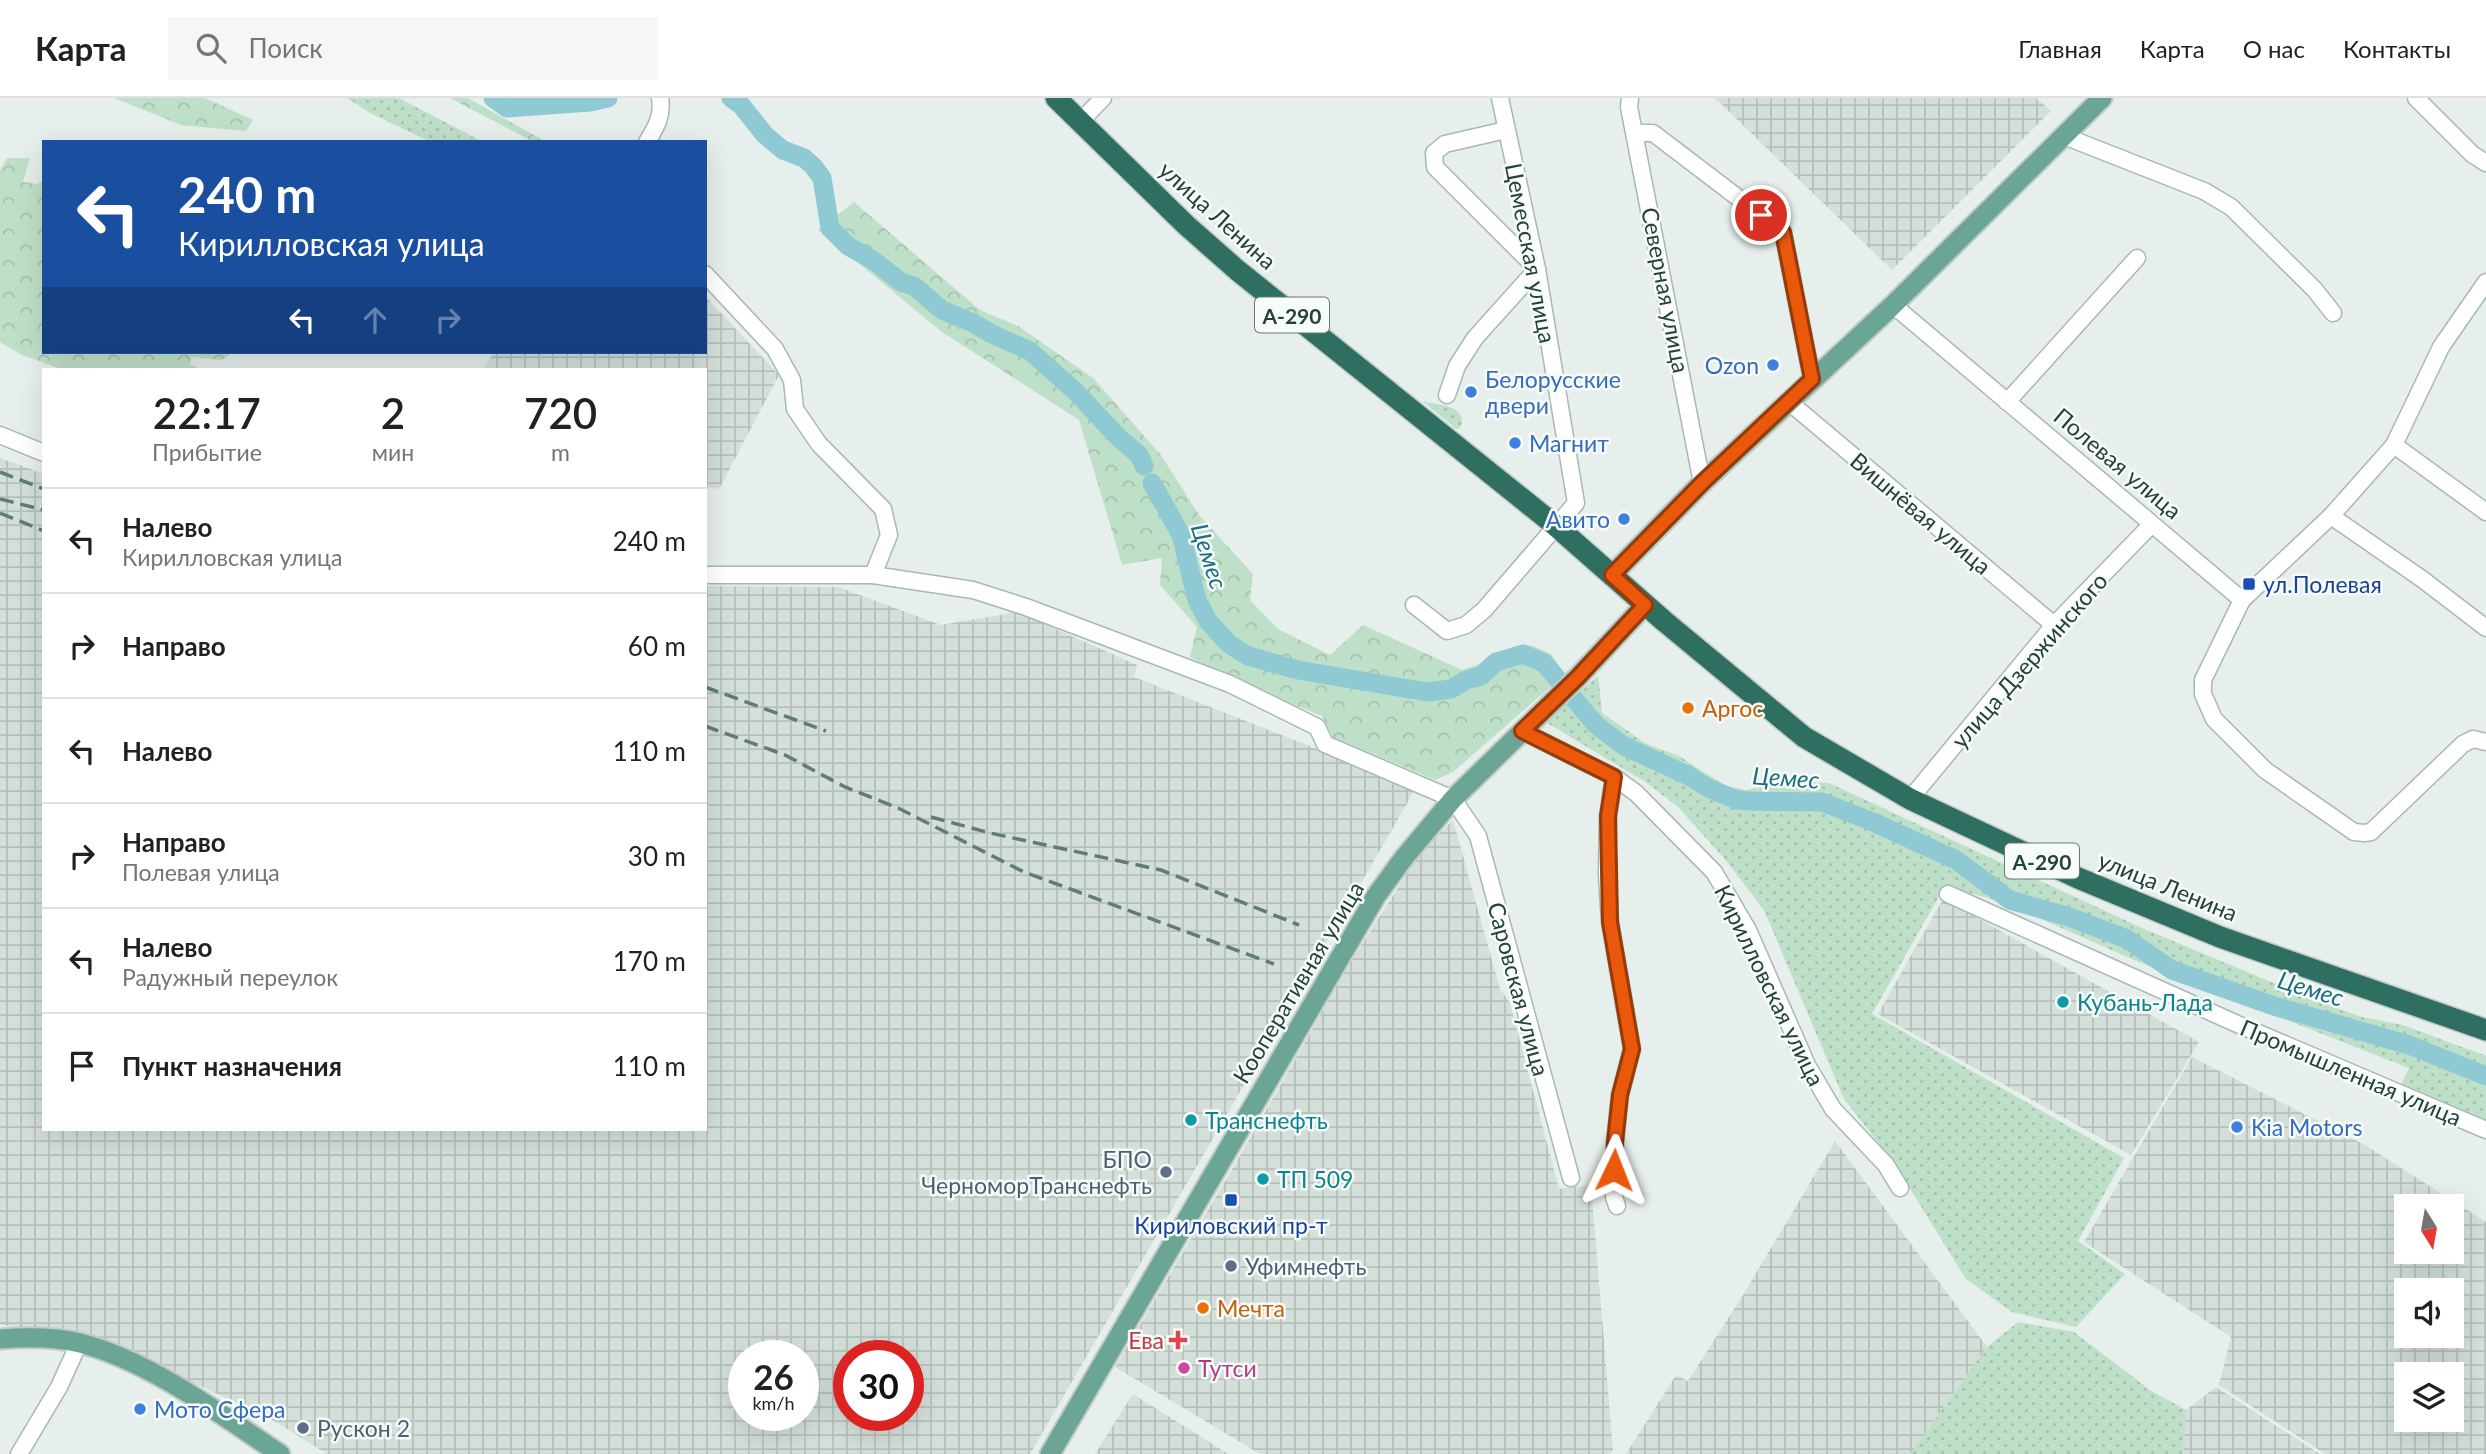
<!DOCTYPE html>
<html lang="ru">
<head>
<meta charset="utf-8">
<style>
	:root { --surface:#fff; --page:#f6f6f6; --text:#202124; --muted:#757577; --line:#e0e0e0 }
	body { margin:0; font-family:Lato,sans-serif; background:var(--page); color:var(--text); height:100vh; display:flex; flex-direction:column; font-size:26px; white-space:nowrap }
	* { box-sizing:border-box; margin:0 }
	p { font-size:23px; color:var(--muted) }
	.icon { flex:none; width:38px; height:38px; fill:none; stroke:currentColor; stroke-width:2; stroke-linecap:round; stroke-linejoin:round }
	.map { position:relative; flex:1; overflow:hidden }
	.panel { position:absolute; left:42px; top:270px; width:665px; height:763px; display:flex; flex-direction:column; background:var(--surface); border-radius:0px; box-shadow:0 7px 28px #0002 }
	.panel>* { flex:none }
	.hud { position:absolute; left:42px; top:42px; width:665px; height:214px; border-radius:0px; box-shadow:0 7px 28px #0002; background:#1a4fa0; color:#fff; overflow:hidden }
	.needle { width:46px; rotate:169deg }
	.fabs { position:absolute; left:2394px; top:1096px; display:grid; gap:14px }
	.fabs a { display:grid; place-items:center; width:70px; height:70px; border-radius:0px; background:var(--surface); box-shadow:0 7px 28px #0002; font-size:35px }
	.speed { position:absolute; left:728px; top:1242px; display:flex; gap:14px; font-size:35px; font-weight:700; text-align:center }
	.speed>* { display:grid; place-content:center; width:91px; height:91px; border-radius:50%; background:var(--surface); box-shadow:0 7px 28px #0002; line-height:1 }
	.speed small { font-size:18px; font-weight:400 }
	.speed .limit { border:10px solid #d22; background:#fff; color:#111 }
	.pin { position:absolute; display:grid; place-items:center; width:60px; height:60px; color:#fff; margin:-30px; border:4px solid #fff; border-radius:50%; box-shadow:0 2px 7px #0007 }
	.me { position:absolute; width:77px; margin:-38px; rotate:2deg; stroke-linejoin:round; filter:drop-shadow(0 0 5px #0008) }
	.turn { display:flex; align-items:center; gap:24px; height:147px; padding:0 21px; font-size:32px }
	.turn .icon { width:91px; height:91px; stroke-width:2.5 }
	.turn b { display:block; font-size:49px; line-height:60px }
	.lanes { display:flex; align-items:center; height:66px; padding:0 21px; background:#0003; justify-content:center; gap:35px; direction:ltr }
	.lanes .off { opacity:.35 }
	.eta { display:flex; justify-content:space-evenly; align-items:center; height:119px; text-align:center }
	.eta b { font-size:42px; font-weight:600; line-height:49px }
	ul { padding:0; list-style:none }
	li { display:flex; align-items:center; gap:21px; height:105px; padding:0 21px; border-top:2px solid var(--line) }
	li div { flex:1 }
	li b { display:block; font-size:26px }
	li em { font-style:normal }
	header { display:flex; align-items:center; gap:42px; box-sizing:border-box; height:98px; padding:0 35px; background:var(--surface); border-bottom:2px solid var(--line) }
	header strong { font-size:33px }
	nav { display:flex; gap:38px; margin-inline-start:auto; font-size:24px }
	.search { width:490px; height:63px; background:var(--page); display:flex; align-items:center; gap:18px; box-sizing:border-box; padding:0 24px; border-radius:0px; color:var(--muted); font-size:26px }
	.map>svg:first-child { display:block }
</style>
</head>
<body>
<header>
<strong>Карта</strong>
<div class="search"><svg class="icon" aria-label="search" viewBox="0 0 24 24"><circle cx="10" cy="10" r="6"/><path d="M15 15l6 6"/></svg>Поиск</div>
<nav><a>Главная</a><a>Карта</a><a>О нас</a><a>Контакты</a></nav>
</header>
<div class="map">
<svg width="2486" height="1356" viewBox="0 0 2486 1356">
	<defs>
		<pattern id="industrial-grid" width="8" height="8" patternUnits="userSpaceOnUse" patternTransform="scale(1.75)"><rect width="8" height="8" fill="#d4dfda"/><path d="M0 4h8M4 0v8" fill="none" stroke="#b6c1bc"/></pattern>
		<pattern id="grass-dots" width="8" height="8" patternUnits="userSpaceOnUse" patternTransform="scale(1.75)"><rect width="8" height="8" fill="#bfe0c8"/><path d="M2 2h.1M6 6h.1" fill="none" stroke="#a4c1ad" stroke-width="1.8" stroke-linecap="round"/></pattern>
		<pattern id="forest-crowns" width="20" height="18" patternUnits="userSpaceOnUse" patternTransform="scale(1.75)"><rect width="20" height="18" fill="#bfe0c8"/><path d="M2 6a3 3 0 1 1 6 0M12 15a3 3 0 1 1 6 0" fill="none" stroke="#a4c1ad"/></pattern>
	</defs>
	<rect width="100%" height="100%" fill="#e6efeb"/>
	<g fill="url(#industrial-grid)" fill-rule="evenodd">
		<polygon points="1715,0 2036,0 2051,13 1892,172"/>
		<polygon points="705,198 779,277 719,391 705,389 705,271 483,271 494,254 705,254"/>
		<path d="M0 360 44 376V1031H705V488L838 489 941 527 1017 514 1137 567 1134 579 1416 690 1030 1356H327L276 1324 95 1238 0 1227ZM744 1258H803V1318H744ZM849 1258H908V1318H849Z"/>
		<polygon points="1453,722 1500,891 1510,905 1559,1091 1591,1087 1613,1352 1610,1356 1260,1356 1115,1269 1244,1051 1350,865 1420,755"/>
		<polygon points="1943,801 2199,944 2131,1057 1878,916"/>
		<path d="M2192 959 2365 1047 2486 1124V1356H2325L2219 1287 2231 1239 2084 1144ZM2406 1108H2452V1153H2406ZM2406 1192H2452V1237H2406ZM2406 1276H2452V1321H2406Z"/>
		<polygon points="1835,1043 1987,1249 1910,1356 1626,1356 1676,1277 1688,1283 1743,1197"/>
		<polygon points="2216,1289 2320,1356 2183,1356 2186,1312"/>
		<polygon points="1133,1296 1211,1345 1228,1356 1095,1356"/>
	</g>
	<g fill="url(#grass-dots)">
		<polygon points="347,0 399,0 483,44 431,44 370,15"/>
		<path d="M1424 304C1438 306 1471 309 1460 330L1456 331Z"/>
		<polygon points="1598,578 1602,615 1645,645 1679,658 1726,688 1746,692 1789,683 1829,685 2142,830 2319,904 2362,919 2403,927 2486,958 2486,1026 2399,990 2409,970 2134,862 2005,805 1945,788 1872,916 2124,1060 2078,1143 2125,1176 2076,1229 2012,1214 1966,1181 1894,1065 1844,1001 1764,812 1724,760 1678,709 1647,685 1544,623"/>
		<polygon points="2018,1224 2074,1234 2150,1292 2186,1312 2183,1356 1910,1356 1987,1249"/>
	</g>
	<g fill="url(#forest-crowns)">
		<polygon points="114,0 205,0 253,22 246,33 181,27"/>
		<polygon points="450,0 468,0 546,44 534,44"/>
		<polygon points="7,60 30,60 23,84 37,86 44,82 44,254 234,254 222,262 192,259 190,266 201,271 61,271 20,256 0,244 0,72"/>
		<polygon points="854,104 980,212 1018,228 1093,280 1161,357 1199,417 1253,476 1250,502 1278,531 1330,557 1363,527 1462,572 1531,547 1551,556 1565,576 1453,674 1435,682 1333,639 1322,618 1261,594 1190,559 1197,529 1160,487 1162,460 1122,467 1079,322 942,234 818,132"/>
	</g>
	<g fill="none" stroke-linecap="round" stroke-linejoin="round">
		<g stroke="#8ec9d4" stroke-width="19">
			<polyline points="493,0 507,10 590,4 608,0"/>
			<polyline points="731,0 741,7 765,37 783,52 804,60 813,68 822,80 830,130 848,148 873,162 901,184 914,188 942,212 973,225 992,236 1030,253 1077,295 1117,338 1139,357 1144,368"/>
			<polyline points="1152,385 1181,437 1197,502 1208,523 1229,546 1248,558 1298,572 1427,594 1451,591 1466,582 1481,578 1496,564 1523,556 1544,565 1596,627 1624,648 1689,678 1708,690 1737,702 1750,703 1822,704 1873,724 1956,762 2010,802 2069,819 2127,841 2172,872 2274,908 2409,947 2486,978"/>
		</g>
		<g stroke="#a8b8b2" stroke-width="19">
			<g id="minor">
				<polyline points="1630,0 1629,9 1702,385"/>
				<polyline points="2416,0 2472,56 2486,65"/>
				<polyline points="1081,23 1103,0"/>
				<polyline points="1636,35 1653,35 1783,134 1812,281"/>
				<polyline points="2064,38 2204,93 2231,109 2315,192 2333,215"/>
				<path d="M647 44C656 29 663 18 660 0"/>
				<polyline points="705,176 775,251 792,282 795,311 819,346 883,411 889,437 873,477"/>
				<polyline points="2486,184 2441,249 2394,347 2331,418 2242,502 2203,582 2203,596 2214,621 2265,672 2354,734 2364,735 2371,734 2463,646 2473,641 2486,644"/>
				<polyline points="1893,207 2242,502"/>
				<polyline points="1447,297 1457,268 1475,240 1537,171 1435,69 1434,55 1445,46 1506,32"/>
				<polyline points="1789,304 2054,527"/>
				<polyline points="2007,304 2137,160"/>
				<polyline points="0,337 44,355"/>
				<polyline points="2394,347 2486,414"/>
				<polyline points="2331,418 2422,481 2486,530"/>
				<polyline points="705,477 873,477 973,492 1026,509 1230,586 1317,629 1325,646 1453,701 1478,738 1571,1080"/>
				<polyline points="1414,507 1447,533 1466,527 1484,512 1576,405 1537,171 1500,0"/>
				<polyline points="1522,633 1614,679 1636,695 1714,774 1748,832 1807,967 1833,1011 1886,1067 1900,1090"/>
				<polyline points="1614,679 1608,718 1607,777 1610,824 1632,951 1620,997 1615,1044 1614,1099 1617,1108"/>
				<polyline points="1910,701 2054,527 2152,426"/>
				<polyline points="1948,796 2235,925 2486,1032"/>
				<polyline points="19,1356 59,1289 79,1245"/>
			</g>
		</g>
		<g stroke="#c2cac8" stroke-width="23">
			<g id="major">
				<polyline points="1612,477 1702,385 1893,207 2102,0"/>
				<path d="M0 1241C26 1239 55 1239 80 1245 150 1263 220 1316 280 1356"/>
				<polyline points="1050,1356 1376,798 1403,761 1453,701 1577,580 1645,507"/>
			</g>
		</g>
		<g stroke="#c2cac8" stroke-width="24">
			<polyline id="highway" points="1056,0 1186,127 1237,172 1556,428 1664,523 1804,639 1910,701 2078,780 2220,839 2486,932"/>
		</g>
		<use href="#minor" stroke="#fff" stroke-width="16"/>
		<use href="#major" stroke="#6aa596" stroke-width="19"/>
		<use href="#highway" stroke="#2f6f62" stroke-width="21"/>
		<g stroke="#5f7d75" stroke-width="3.5" stroke-dasharray="14 7" stroke-linecap="butt">
			<polyline points="0,374 44,391"/>
			<polyline points="0,401 44,412"/>
			<polyline points="0,415 44,433"/>
			<polyline points="705,589 826,633"/>
			<polyline points="705,628 785,657 845,689 898,710 1024,774 1274,866"/>
			<polyline points="931,719 990,735 1161,772 1299,827"/>
		</g>
	</g>
	<g fill="none" stroke-linecap="round" stroke-linejoin="round">
		<g stroke="#983908" stroke-width="18">
			<polyline id="route" points="1614,1072 1615,1044 1620,997 1632,951 1610,824 1608,718 1614,679 1522,633 1577,580 1645,507 1612,477 1702,385 1812,281 1783,134 1761,117"/>
		</g>
		<use href="#route" stroke="#ea580c" stroke-width="12"/>
	</g>
	<g fill="#3f7fe0" stroke="#f7fbf9" stroke-width="2.5">
		<circle cx="1773" cy="267" r="7"/>
		<circle cx="1471" cy="294" r="7"/>
		<circle cx="1515" cy="345" r="7"/>
		<circle cx="1624" cy="421" r="7"/>
		<circle cx="2237" cy="1029" r="7"/>
		<circle cx="140" cy="1311" r="7"/>
	</g>
	<g fill="#1a4fb4" stroke="#f7fbf9" stroke-width="2.5">
		<rect x="2242" y="479" width="14" height="14" rx="3.5"/>
		<rect x="1224" y="1095" width="14" height="14" rx="3.5"/>
	</g>
	<g fill="#e8710a" stroke="#f7fbf9" stroke-width="2.5">
		<circle cx="1688" cy="610" r="7"/>
		<circle cx="1203" cy="1210" r="7"/>
	</g>
	<g fill="#0f9aa8" stroke="#f7fbf9" stroke-width="2.5">
		<circle cx="2063" cy="904" r="7"/>
		<circle cx="1191" cy="1022" r="7"/>
		<circle cx="1263" cy="1081" r="7"/>
	</g>
	<g fill="#5c6f8a" stroke="#f7fbf9" stroke-width="2.5">
		<circle cx="1166" cy="1074" r="7"/>
		<circle cx="1231" cy="1168" r="7"/>
		<circle cx="303" cy="1330" r="7"/>
	</g>
	<path fill="#e0444e" stroke="#f7fbf9" stroke-width="2.5" d="M1174.5 1231.5h7v7h7v7h-7v7h-7v-7h-7v-7h7z"/>
	<circle fill="#d1479c" stroke="#f7fbf9" stroke-width="2.5" cx="1184" cy="1270" r="7"/>
	<g text-anchor="middle" dominant-baseline="central" stroke-width="5" stroke-linejoin="round" paint-order="stroke">
		<g fill="#f7fbf9" stroke="#637a73" stroke-width="2">
			<rect x="1255" y="199.5" width="74" height="35" rx="5"/>
			<rect x="2005" y="745.5" width="74" height="35" rx="5"/>
		</g>
		<g font-size="21" font-weight="bold" fill="#24423a">
			<text x="1292" y="217">А-290</text>
			<text x="2042" y="763">А-290</text>
		</g>
		<g font-size="23" fill="#24423a" stroke="#f7fbf9">
			<text transform="translate(1218 117) rotate(42)">улица Ленина</text>
			<text transform="translate(1531 155) rotate(79)">Цемесская улица</text>
			<text transform="translate(1666 192) rotate(79)">Северная улица</text>
			<text transform="translate(2118 365) rotate(40)">Полевая улица</text>
			<text transform="translate(1921 415) rotate(40)">Вишнёвая улица</text>
			<text transform="translate(2029 562) rotate(-49)">улица Дзержинского</text>
			<text transform="translate(2168 788) rotate(22)">улица Ленина</text>
			<text transform="translate(1298 884) rotate(-59)">Кооперативная улица</text>
			<text transform="translate(1770 887) rotate(64)">Кирилловская улица</text>
			<text transform="translate(1519 891) rotate(75)">Саровская улица</text>
			<text transform="translate(2351 974) rotate(23)">Промышленная улица</text>
		</g>
		<g font-size="23" fill="#366cbe" stroke="#f7fbf9" text-anchor="start">
			<text x="1759" y="267" text-anchor="end">Ozon</text>
			<text x="1485" y="281">Белорусские<tspan x="1485" dy="26">двери</tspan></text>
			<text x="1529" y="345">Магнит</text>
			<text x="1610" y="421" text-anchor="end">Авито</text>
			<text x="2251" y="1029">Kia Motors</text>
			<text x="154" y="1311">Мото Сфера</text>
		</g>
		<g font-size="23" fill="#164399" stroke="#f7fbf9" text-anchor="start">
			<text x="2263" y="486">ул.Полевая</text>
			<text x="1231" y="1127" text-anchor="middle">Кириловский пр-т</text>
		</g>
		<g font-size="23" fill="#c56008" stroke="#f7fbf9" text-anchor="start">
			<text x="1702" y="610">Аргос</text>
			<text x="1217" y="1210">Мечта</text>
		</g>
		<g font-size="23" fill="#0d838f" stroke="#f7fbf9" text-anchor="start">
			<text x="2077" y="904">Кубань-Лада</text>
			<text x="1205" y="1022">Транснефть</text>
			<text x="1277" y="1081">ТП 509</text>
		</g>
		<g font-size="23" fill="#4e5e75" stroke="#f7fbf9" text-anchor="start">
			<text x="1152" y="1061" text-anchor="end">БПО<tspan x="1152" dy="26">ЧерноморТранснефть</tspan></text>
			<text x="1245" y="1168">Уфимнефть</text>
			<text x="317" y="1330">Рускон 2</text>
		</g>
		<g font-size="23" fill="#be3a42" stroke="#f7fbf9" text-anchor="end">
			<text x="1164" y="1242">Ева</text>
		</g>
		<g font-size="23" fill="#b23c85" stroke="#f7fbf9" text-anchor="start">
			<text x="1198" y="1270">Тутси</text>
		</g>
		<g font-size="24" font-style="italic" fill="#1c6f80" stroke="#f7fbf9">
			<text transform="translate(1210 458) rotate(72)">Цемес</text>
			<text transform="translate(1786 679) rotate(4)">Цемес</text>
			<text transform="translate(2311 890) rotate(17)">Цемес</text>
		</g>
	</g>
</svg>
<div class="fabs">
<a><svg class="needle" viewBox="-14 -14 28 28"><path d="M0-13l5 13h-10z" fill="#e53935"/><path d="M0 13l5-13h-10z" fill="#757577"/></svg></a>
<a><svg class="icon" aria-label="sound" viewBox="0 0 24 24"><path d="M4 9h4l5-4v14l-5-4H4zM17 9q2 3 0 6"/></svg></a>
<a><svg class="icon" aria-label="layers" viewBox="0 0 24 24"><path d="M12 4l9 5-9 5-9-5zM3 14l9 5 9-5"/></svg></a>
</div>
<div class="speed"><div>26<small>km/h</small></div><div class="limit">30</div></div>
<div class="pin" style="left:1761px;top:117px;background:#d93025"><svg class="icon" aria-label="arrive" viewBox="0 0 24 24"><path d="M6 21V4h12l-3 4 3 4H6"/></svg></div>
<svg class="me" style="left:1614px;top:1072px" viewBox="-20 -20 40 40"><path d="M0-17L14 15 0 8-14 15z" fill="#ea580c" stroke="#fff" stroke-width="4"/></svg>
<div class="hud">
<div class="turn"><svg class="icon" aria-label="left" viewBox="0 0 24 24"><path d="M17 20v-9H6M10 6l-5 5 5 5"/></svg><div><b>240 m</b>Кирилловская улица</div></div>
<div class="lanes"><svg class="icon" aria-label="left" viewBox="0 0 24 24"><path d="M17 20v-9H6M10 6l-5 5 5 5"/></svg><svg class="icon off" aria-label="ahead" viewBox="0 0 24 24"><path d="M12 20V5M6 11l6-6 6 6"/></svg><svg class="icon off" aria-label="right" viewBox="0 0 24 24"><path d="M7 20v-9h11M14 6l5 5-5 5"/></svg></div>
</div>
<section class="panel">
<div class="eta">
<div><b>22:17</b><p>Прибытие</p></div>
<div><b>2</b><p>мин</p></div>
<div><b>720</b><p>m</p></div>
</div>
<ul>
<li><svg class="icon" aria-label="left" viewBox="0 0 24 24"><path d="M17 20v-9H6M10 6l-5 5 5 5"/></svg><div><b>Налево</b><p>Кирилловская улица</p></div><em>240 m</em></li>
<li><svg class="icon" aria-label="right" viewBox="0 0 24 24"><path d="M7 20v-9h11M14 6l5 5-5 5"/></svg><div><b>Направо</b></div><em>60 m</em></li>
<li><svg class="icon" aria-label="left" viewBox="0 0 24 24"><path d="M17 20v-9H6M10 6l-5 5 5 5"/></svg><div><b>Налево</b></div><em>110 m</em></li>
<li><svg class="icon" aria-label="right" viewBox="0 0 24 24"><path d="M7 20v-9h11M14 6l5 5-5 5"/></svg><div><b>Направо</b><p>Полевая улица</p></div><em>30 m</em></li>
<li><svg class="icon" aria-label="left" viewBox="0 0 24 24"><path d="M17 20v-9H6M10 6l-5 5 5 5"/></svg><div><b>Налево</b><p>Радужный переулок</p></div><em>170 m</em></li>
<li><svg class="icon" aria-label="arrive" viewBox="0 0 24 24"><path d="M6 21V4h12l-3 4 3 4H6"/></svg><div><b>Пункт назначения</b></div><em>110 m</em></li>
</ul>
</section>
</div>
</body>
</html>
